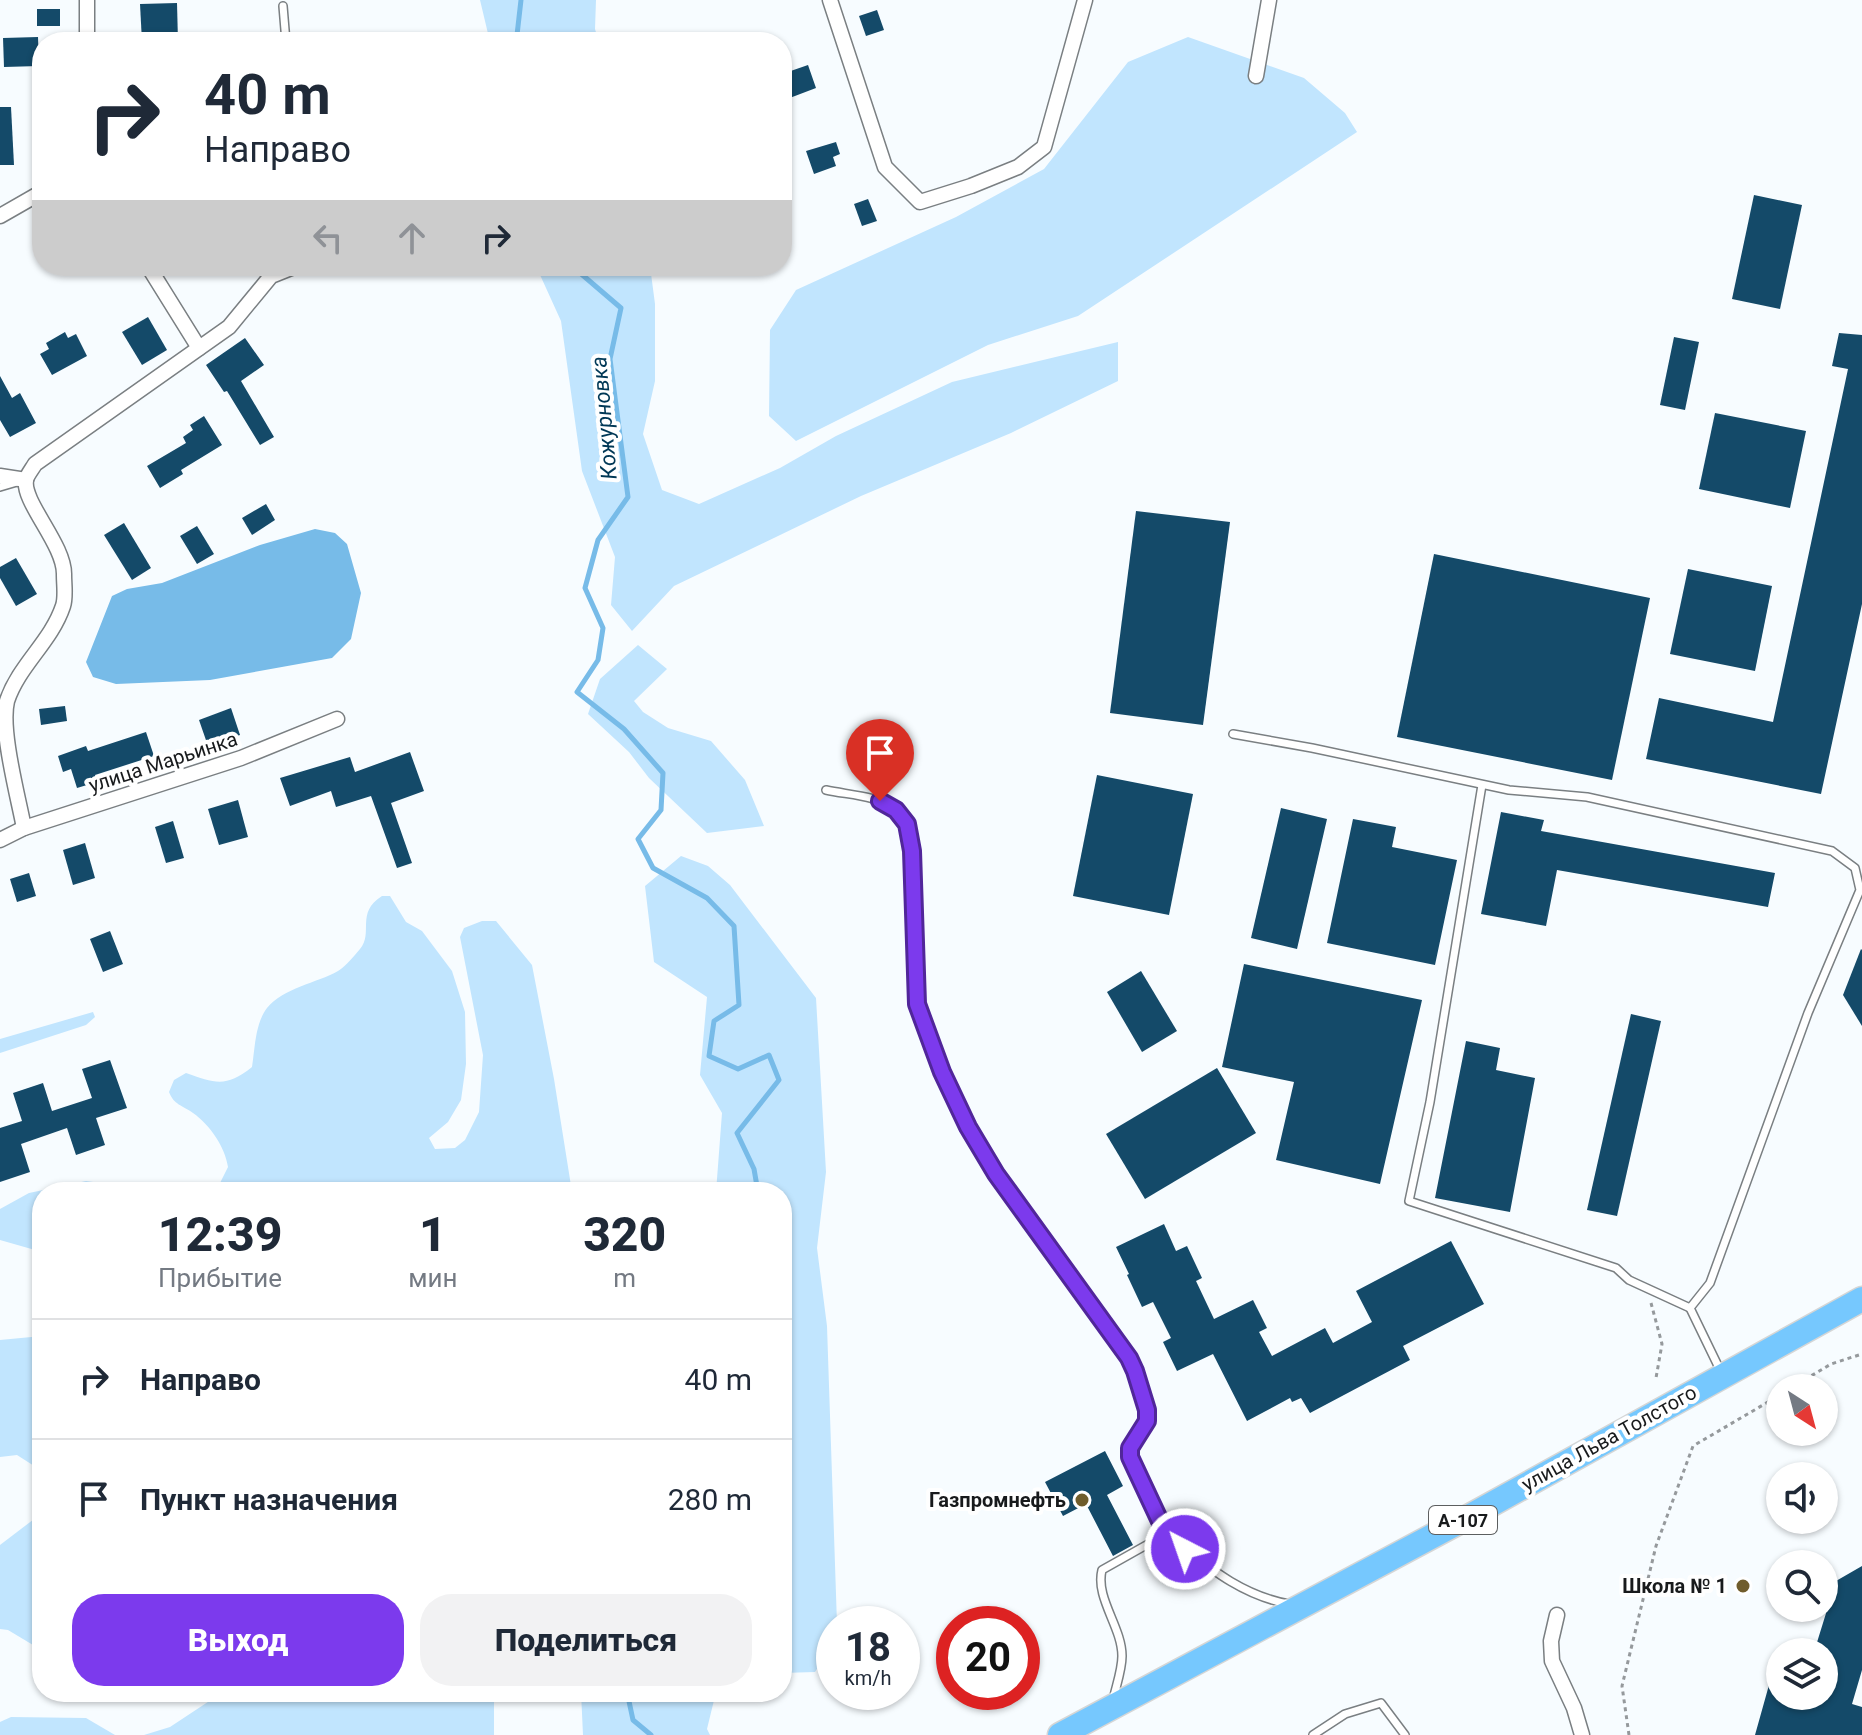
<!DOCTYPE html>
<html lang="ru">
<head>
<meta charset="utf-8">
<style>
	:root { --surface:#fff; --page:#f2f2f3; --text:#1f2937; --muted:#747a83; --line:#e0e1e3; --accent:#7c3aed }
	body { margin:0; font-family:Roboto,sans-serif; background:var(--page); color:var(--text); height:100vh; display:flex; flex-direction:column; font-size:30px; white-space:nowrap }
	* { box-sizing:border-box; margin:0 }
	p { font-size:26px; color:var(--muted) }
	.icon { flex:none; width:44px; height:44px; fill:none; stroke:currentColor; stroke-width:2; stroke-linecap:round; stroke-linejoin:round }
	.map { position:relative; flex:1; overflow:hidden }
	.details { position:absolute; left:32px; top:1182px; width:760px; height:520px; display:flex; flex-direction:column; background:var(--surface); border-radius:32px; box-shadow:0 2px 6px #0004 }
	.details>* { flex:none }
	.top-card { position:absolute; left:32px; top:32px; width:760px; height:244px; border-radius:32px; box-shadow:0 2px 6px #0004; background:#fff; color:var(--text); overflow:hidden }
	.needle { width:52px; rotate:144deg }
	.tools { position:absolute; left:1766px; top:1374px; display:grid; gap:16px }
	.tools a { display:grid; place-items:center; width:72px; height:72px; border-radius:50%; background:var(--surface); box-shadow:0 2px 6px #0004; font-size:40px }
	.speed { position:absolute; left:816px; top:1606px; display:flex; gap:16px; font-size:40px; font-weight:700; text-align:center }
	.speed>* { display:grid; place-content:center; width:104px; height:104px; border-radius:50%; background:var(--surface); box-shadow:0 2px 6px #0004; line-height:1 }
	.speed small { font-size:20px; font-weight:400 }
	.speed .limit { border:12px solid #d22; background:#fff; color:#111 }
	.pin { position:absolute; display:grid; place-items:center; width:68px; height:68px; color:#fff; margin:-82px -34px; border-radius:50% 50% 50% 0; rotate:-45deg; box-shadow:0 0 8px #0007 }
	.pin .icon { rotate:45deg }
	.me { position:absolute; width:88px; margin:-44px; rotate:319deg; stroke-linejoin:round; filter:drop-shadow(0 0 6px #0008) }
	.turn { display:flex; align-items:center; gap:28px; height:168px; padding:0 40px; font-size:36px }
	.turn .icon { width:104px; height:104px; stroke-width:2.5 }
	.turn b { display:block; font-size:56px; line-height:68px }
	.lanes { display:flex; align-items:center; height:76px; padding:0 40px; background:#0003; justify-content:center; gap:40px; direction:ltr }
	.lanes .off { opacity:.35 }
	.eta { display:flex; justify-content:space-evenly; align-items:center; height:136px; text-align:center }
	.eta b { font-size:48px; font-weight:800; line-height:56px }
	.primary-button { display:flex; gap:16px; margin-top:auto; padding:16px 40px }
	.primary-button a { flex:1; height:92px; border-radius:32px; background:var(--accent); color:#fff; font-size:32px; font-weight:800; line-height:92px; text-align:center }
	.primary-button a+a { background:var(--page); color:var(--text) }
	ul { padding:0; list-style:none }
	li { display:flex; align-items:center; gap:24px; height:120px; padding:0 40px; border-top:2px solid var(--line) }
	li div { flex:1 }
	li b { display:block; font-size:30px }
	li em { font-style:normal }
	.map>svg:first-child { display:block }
</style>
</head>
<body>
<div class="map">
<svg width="1862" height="1735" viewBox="0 0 1862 1735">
	<rect width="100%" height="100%" fill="#f7fcff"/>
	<g fill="#c1e5fe">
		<polygon points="480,0 596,0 595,29 599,42 490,42"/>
		<polygon points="1188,37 1304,78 1345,113 1357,132 1078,316 988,345 796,441 769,416 770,330 796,290 956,217 1044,169 1128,62"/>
		<polygon points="536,266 650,266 655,304 655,381 643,434 662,490 699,504 780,468 836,436 952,382 1118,342 1118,381 1011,433 861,496 674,586 632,631 611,605 615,557 582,471 561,321"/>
		<polygon points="638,645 667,669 634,701 643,712 668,728 711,741 745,780 764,826 707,833 649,778 629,752 588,714 600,679"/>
		<polygon points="681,856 708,866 730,885 816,998 826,1172 817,1248 827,1326 837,1624 834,1624 834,1641 815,1672 782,1673 782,1192 716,1192 722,1113 700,1075 707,997 654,962 645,886"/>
		<path d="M382 896H390L406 922 422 931 452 971 465 1012 466 1064 461 1100 448 1122 429 1138 435 1149 455 1148 465 1140 479 1112 483 1055 460 937 464 928 482 921H496L532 965 554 1079 572 1192H209L220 1183 228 1167C225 1147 210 1125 193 1113 182 1105 174 1105 169 1092L174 1080 186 1073C215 1083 226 1088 252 1067 255 1048 255 1024 267 1008 283 988 317 983 338 971 346 966 354 956 360 949 374 933 355 913 382 896Z"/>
		<polygon points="93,1012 95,1017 86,1025 0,1053 0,1039"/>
		<polygon points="86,1181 164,1192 42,1192 42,1252 0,1240 0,1209 29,1193"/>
		<polygon points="42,1336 42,1471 17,1455 0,1457 0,1340"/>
		<polygon points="42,1513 40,1547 42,1648 38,1648 8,1630 0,1629 0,1545"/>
		<polygon points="223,1692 494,1692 494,1735 144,1735 170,1727"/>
		<polygon points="581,1692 716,1692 707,1729 710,1735 583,1735"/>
		<polygon points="11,1717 86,1718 115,1735 0,1735 0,1722"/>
	</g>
	<polygon fill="#77bbe8" points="315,529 335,533 347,544 361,593 351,639 332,658 210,680 116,684 93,677 86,662 112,596 127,589 162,583 260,545"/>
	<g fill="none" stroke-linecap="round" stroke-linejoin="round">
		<g stroke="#77bbe8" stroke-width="5">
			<polyline points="520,42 517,35 521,0"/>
			<polyline points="572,266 621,308 610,359 628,497 598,540 585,588 603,628 598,660 577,692 624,729 663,773 661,810 638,839 653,868 707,898 734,926 739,1005 714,1021 709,1056 738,1069 769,1055 779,1080 737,1133 754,1169 758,1192"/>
			<polyline points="627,1692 633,1720 651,1735"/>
		</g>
	</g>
	<g fill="#144a69">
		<polygon points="177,3 178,42 142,42 140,4"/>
		<rect x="37" y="9" width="23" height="17"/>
		<polygon points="877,10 884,30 866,36 859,16"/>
		<polygon points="38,37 39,66 4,67 3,38"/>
		<polygon points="808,65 816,88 787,99 782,87 782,74"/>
		<polygon points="0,107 11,107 14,165 0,165"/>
		<polygon points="836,142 840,154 833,157 836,166 814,174 806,151"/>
		<polygon points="1754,195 1802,205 1780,309 1732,299"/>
		<polygon points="868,199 877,221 862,226 854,204"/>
		<polygon points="148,317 167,350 142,365 122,332"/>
		<polygon points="65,332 68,338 76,334 87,356 52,375 40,354 49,349 46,343"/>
		<polygon points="1839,333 1862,335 1862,604 1821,794 1646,759 1659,698 1773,722 1848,369 1832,366"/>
		<polygon points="1674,337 1699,342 1685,410 1660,405"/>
		<polygon points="245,338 264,365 241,381 274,437 260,445 227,391 224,392 206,365"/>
		<polygon points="0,376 12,398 20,393 36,423 10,437 0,420"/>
		<polygon points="1715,413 1806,431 1790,508 1699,489"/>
		<polygon points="204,416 222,445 181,470 183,474 160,488 147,466 186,443 183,437 193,430 190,425"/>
		<polygon points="266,504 275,520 252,535 242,518"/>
		<polygon points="1136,511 1230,522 1203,725 1110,713"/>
		<polygon points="124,523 151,568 132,580 104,535"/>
		<polygon points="197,526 214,554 197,564 180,536"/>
		<polygon points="1434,554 1650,598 1612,780 1397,737"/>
		<polygon points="16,558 37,594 16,606 0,578 0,567"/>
		<polygon points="1688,569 1772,586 1755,671 1670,654"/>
		<polygon points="65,706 67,721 41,725 39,709"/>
		<polygon points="231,708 240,735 208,746 199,720"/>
		<polygon points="146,732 154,756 95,775 97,782 77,788 71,769 63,772 58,756 86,746 88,751"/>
		<polygon points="410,752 424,791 391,803 412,863 397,868 371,796 336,807 331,791 290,806 280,778 350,757 355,772"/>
		<polygon points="1097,775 1193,794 1169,915 1073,896"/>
		<polygon points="238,800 248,837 219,845 208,809"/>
		<polygon points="1281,808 1327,819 1297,949 1251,938"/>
		<polygon points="1501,812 1544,820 1541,831 1775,873 1768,907 1557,870 1546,926 1481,914"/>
		<polygon points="1353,819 1396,827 1392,847 1457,860 1435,965 1327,943"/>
		<polygon points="173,821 184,858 166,863 155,827"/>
		<polygon points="85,843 95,878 73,885 63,850"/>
		<polygon points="29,873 36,896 17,902 10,879"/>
		<polygon points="110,931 123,964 103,972 90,939"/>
		<polygon points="1861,949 1862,950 1862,1026 1843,995"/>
		<polygon points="1244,964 1422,1000 1380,1184 1276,1160 1294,1082 1222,1067"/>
		<polygon points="1141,971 1177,1031 1142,1052 1107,992"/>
		<polygon points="1631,1014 1661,1021 1617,1216 1587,1210"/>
		<polygon points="1466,1041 1500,1048 1496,1070 1535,1078 1510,1212 1435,1198"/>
		<polygon points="110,1060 127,1108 96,1118 105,1145 76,1155 67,1128 21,1144 30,1172 0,1182 0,1128 22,1121 13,1093 43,1083 52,1111 92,1098 82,1069"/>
		<polygon points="1217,1068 1256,1133 1145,1199 1106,1134"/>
		<polygon points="1164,1224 1176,1251 1187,1246 1202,1278 1196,1281 1214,1319 1253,1300 1267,1328 1259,1332 1272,1356 1325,1328 1333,1343 1372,1322 1356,1291 1451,1241 1484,1304 1403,1346 1410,1360 1310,1413 1301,1398 1292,1402 1290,1398 1247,1421 1213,1354 1177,1371 1163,1342 1171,1338 1153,1302 1142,1307 1127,1275 1129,1274 1116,1247"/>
		<polygon points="1105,1451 1123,1486 1107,1495 1133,1545 1113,1556 1086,1504 1063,1516 1045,1482"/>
		<polygon points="1862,1566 1862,1670 1852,1704 1862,1707 1862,1735 1755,1735 1776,1660 1780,1661 1780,1696 1824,1696 1824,1652 1814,1652 1836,1581"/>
	</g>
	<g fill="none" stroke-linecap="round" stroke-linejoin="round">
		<g stroke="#7a7f82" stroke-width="10">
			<g id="lane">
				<polyline points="283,6 286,42"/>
				<polyline points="0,487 17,482"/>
				<polyline points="1233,734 1312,748 1509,790 1587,797 1832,851 1855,868 1860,890 1808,1013 1710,1283 1690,1308 1721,1372"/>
				<polyline points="1482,785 1430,1102 1409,1201 1616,1268 1629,1280 1690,1308"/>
				<path d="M826 790C848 795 878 795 896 810 929 838 908 962 917 1005 922 1027 933 1052 942 1073 973 1145 1018 1206 1064 1268 1095 1312 1135 1354 1146 1408 1151 1428 1130 1438 1130 1457L1166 1534"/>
				<path d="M1113 1700C1116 1686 1122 1670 1122 1656 1122 1627 1095 1598 1102 1570L1166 1534C1205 1564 1239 1595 1289 1604"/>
				<polyline points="1313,1735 1345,1714 1381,1703 1405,1735"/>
			</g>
		</g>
		<g stroke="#7a7f82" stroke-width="17">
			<g id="street">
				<polyline points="87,0 87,42"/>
				<polyline points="830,0 885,167 920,202 971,186 1018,167 1044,147 1085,0"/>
				<polyline points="1256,76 1269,0"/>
				<polyline points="0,216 42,192"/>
				<polyline points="148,266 199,348"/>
				<polyline points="0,476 26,480"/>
				<path d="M24 828C18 796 0 730 7 701 19 665 51 642 63 606 66 597 64 585 64 575 65 545 22 502 26 480 27 475 33 468 35 464L229 327 271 276 296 266"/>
				<polyline points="0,840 24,828 241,758 337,719"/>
				<polyline points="1557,1615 1551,1641 1552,1661 1574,1708 1582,1735"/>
			</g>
		</g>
		<g stroke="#d5d6d6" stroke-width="27">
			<polyline id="highway" points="1060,1735 1472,1515 1862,1299"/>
		</g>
		<g stroke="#95999c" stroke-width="3" stroke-dasharray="4 4" stroke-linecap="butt">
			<polyline points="1651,1303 1662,1344 1656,1378"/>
			<polyline points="1791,1388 1831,1364 1862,1354"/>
			<polyline points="1629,1735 1622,1686 1656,1546 1693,1446 1780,1395"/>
		</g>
		<use href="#lane" stroke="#fff" stroke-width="7"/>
		<use href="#street" stroke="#fff" stroke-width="14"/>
		<use href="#highway" stroke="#76c8fe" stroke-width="24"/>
	</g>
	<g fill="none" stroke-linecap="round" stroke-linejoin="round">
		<g stroke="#51269a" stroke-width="20">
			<polyline id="route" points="880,801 896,810 907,824 912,851 917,1004 942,1072 968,1127 996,1174 1129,1358 1135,1371 1147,1410 1147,1421 1130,1448 1130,1457 1166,1534 1185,1549"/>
		</g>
		<use href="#route" stroke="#7c3aed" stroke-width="14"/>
	</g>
	<g fill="#705d2c" stroke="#fff" stroke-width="3">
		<circle cx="1082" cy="1500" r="8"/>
		<circle cx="1743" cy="1586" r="8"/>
	</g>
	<g text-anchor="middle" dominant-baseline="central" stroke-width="8" stroke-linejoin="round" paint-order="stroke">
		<rect fill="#fff" stroke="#5d5f60" stroke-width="2" x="1429" y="1506" width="68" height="28" rx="6"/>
		<g font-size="18" font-weight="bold" fill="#181a1c">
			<text x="1463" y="1520">А-107</text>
		</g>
		<g font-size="20" fill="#181a1c" stroke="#fff">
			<text transform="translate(163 762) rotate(-18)">улица Марьинка</text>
			<text transform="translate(1609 1438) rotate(-29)">улица Льва Толстого</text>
		</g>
		<g font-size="20" font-weight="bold" fill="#181a1c" stroke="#fff" text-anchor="end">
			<text x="1066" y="1500">Газпромнефть</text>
			<text x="1727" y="1586">Школа № 1</text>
		</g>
		<g font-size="22" font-style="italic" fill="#003856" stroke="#fff">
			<text transform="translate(604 418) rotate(-95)">Кожурновка</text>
		</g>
	</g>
</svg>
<div class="tools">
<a><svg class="needle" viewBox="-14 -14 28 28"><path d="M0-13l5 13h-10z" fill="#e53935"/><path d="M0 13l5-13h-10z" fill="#747a83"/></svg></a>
<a><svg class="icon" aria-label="sound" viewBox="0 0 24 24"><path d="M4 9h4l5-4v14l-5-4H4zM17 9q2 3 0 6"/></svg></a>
<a><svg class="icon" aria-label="search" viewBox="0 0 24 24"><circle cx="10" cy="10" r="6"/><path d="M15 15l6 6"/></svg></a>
<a><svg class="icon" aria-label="layers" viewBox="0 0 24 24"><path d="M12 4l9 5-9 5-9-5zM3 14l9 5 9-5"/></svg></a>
</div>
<div class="speed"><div>18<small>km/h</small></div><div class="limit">20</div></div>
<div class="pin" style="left:880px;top:801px;background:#d93025"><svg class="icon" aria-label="arrive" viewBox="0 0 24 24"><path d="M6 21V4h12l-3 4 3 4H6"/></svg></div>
<svg class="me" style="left:1185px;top:1549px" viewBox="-20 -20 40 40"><circle r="17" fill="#7c3aed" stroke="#fff" stroke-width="3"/><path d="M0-11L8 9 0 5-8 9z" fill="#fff"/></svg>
<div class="top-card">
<div class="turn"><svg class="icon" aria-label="right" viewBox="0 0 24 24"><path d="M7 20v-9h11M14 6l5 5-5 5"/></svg><div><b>40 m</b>Направо</div></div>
<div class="lanes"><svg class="icon off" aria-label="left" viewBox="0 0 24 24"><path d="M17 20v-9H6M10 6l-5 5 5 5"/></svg><svg class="icon off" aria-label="ahead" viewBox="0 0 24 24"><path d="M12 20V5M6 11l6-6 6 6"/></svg><svg class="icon" aria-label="right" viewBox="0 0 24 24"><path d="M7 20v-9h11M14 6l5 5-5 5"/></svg></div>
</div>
<section class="details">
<div class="eta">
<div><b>12:39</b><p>Прибытие</p></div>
<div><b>1</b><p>мин</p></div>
<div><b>320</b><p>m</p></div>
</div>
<ul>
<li><svg class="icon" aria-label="right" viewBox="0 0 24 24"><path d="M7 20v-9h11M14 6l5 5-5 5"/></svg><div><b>Направо</b></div><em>40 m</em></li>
<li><svg class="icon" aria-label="arrive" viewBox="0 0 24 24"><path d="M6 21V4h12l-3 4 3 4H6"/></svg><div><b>Пункт назначения</b></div><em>280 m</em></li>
</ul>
<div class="primary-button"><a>Выход</a><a>Поделиться</a></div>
</section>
</div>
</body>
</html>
